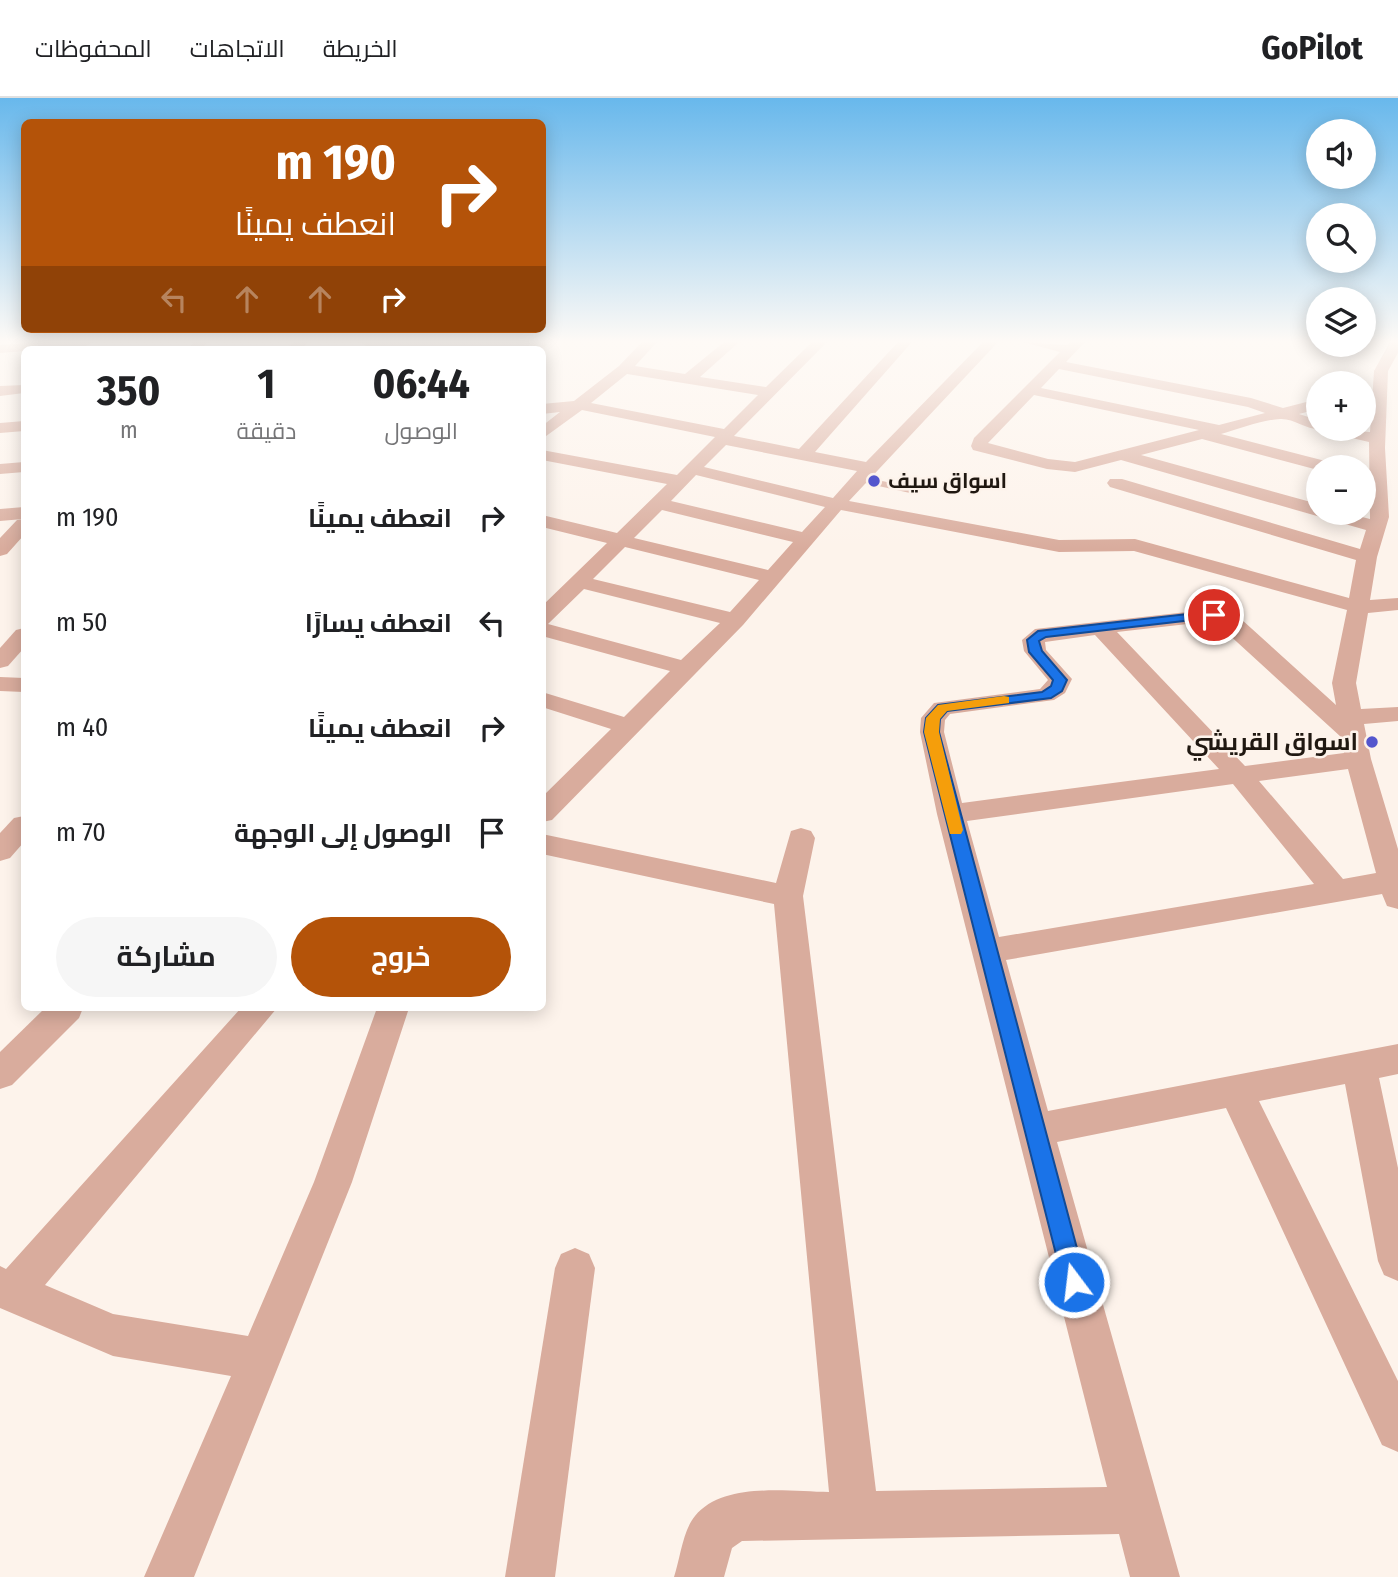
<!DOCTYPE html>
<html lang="ar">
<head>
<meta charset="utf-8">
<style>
	:root { --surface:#fff; --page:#f6f6f6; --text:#202124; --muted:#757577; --line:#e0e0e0; --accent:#b45309 }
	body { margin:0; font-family:"Fira Sans Condensed",Cairo,sans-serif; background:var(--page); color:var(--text); direction:rtl; height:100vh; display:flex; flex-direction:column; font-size:26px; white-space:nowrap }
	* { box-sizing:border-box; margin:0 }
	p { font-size:23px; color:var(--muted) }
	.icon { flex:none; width:38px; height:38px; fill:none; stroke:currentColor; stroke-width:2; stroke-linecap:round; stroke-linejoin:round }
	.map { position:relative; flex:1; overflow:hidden; direction:ltr }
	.panel { position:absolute; left:21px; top:248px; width:525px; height:665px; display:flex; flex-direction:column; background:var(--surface); border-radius:10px; box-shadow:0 4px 18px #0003; direction:rtl }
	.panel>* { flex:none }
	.guide { position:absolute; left:21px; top:21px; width:525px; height:214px; border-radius:10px; box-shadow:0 4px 18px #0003; direction:rtl; background:#b45309; color:#fff; overflow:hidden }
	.controls { position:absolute; left:1306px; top:21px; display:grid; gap:14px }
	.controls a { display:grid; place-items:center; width:70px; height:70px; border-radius:50%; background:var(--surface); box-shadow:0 4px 18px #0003; font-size:35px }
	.pin { position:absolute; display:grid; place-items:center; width:60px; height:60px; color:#fff; margin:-30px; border:4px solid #fff; border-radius:50%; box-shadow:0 2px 7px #0007 }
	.me { position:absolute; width:77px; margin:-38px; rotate:345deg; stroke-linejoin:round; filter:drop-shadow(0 0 5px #0008) }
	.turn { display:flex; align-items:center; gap:24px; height:147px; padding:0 35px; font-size:32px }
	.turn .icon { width:91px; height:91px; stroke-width:2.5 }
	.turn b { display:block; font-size:49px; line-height:60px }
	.lanes { display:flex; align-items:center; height:66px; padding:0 35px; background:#0003; justify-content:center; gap:35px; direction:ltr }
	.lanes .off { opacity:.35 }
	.eta { display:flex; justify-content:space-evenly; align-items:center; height:119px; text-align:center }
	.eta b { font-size:42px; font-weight:700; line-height:49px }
	.cta { display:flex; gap:14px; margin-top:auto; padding:14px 35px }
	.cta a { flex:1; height:80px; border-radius:42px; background:var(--accent); color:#fff; font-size:28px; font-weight:700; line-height:80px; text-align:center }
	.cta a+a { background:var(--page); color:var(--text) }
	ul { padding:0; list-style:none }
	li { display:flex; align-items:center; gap:21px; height:105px; padding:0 35px }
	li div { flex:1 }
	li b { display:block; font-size:26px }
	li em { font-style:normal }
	header { display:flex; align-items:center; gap:42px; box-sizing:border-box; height:98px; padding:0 35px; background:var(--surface); border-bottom:2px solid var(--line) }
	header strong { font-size:33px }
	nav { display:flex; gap:38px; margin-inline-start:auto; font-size:24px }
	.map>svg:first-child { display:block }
</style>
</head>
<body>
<header>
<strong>GoPilot</strong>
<nav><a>الخريطة</a><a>الاتجاهات</a><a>المحفوظات</a></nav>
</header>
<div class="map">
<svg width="1398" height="1479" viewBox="0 0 1398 1479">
	<rect width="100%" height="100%" fill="#fdf3eb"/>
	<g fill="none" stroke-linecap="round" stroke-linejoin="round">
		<polygon fill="#d9ac9d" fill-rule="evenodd" points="859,378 910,389 914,392 910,395 856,383 855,381"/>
		<g fill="#d9ac9d" fill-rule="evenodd">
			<polygon points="35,244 93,244 86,248 0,255 0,247"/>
			<polygon points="194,244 208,244 201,252 187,252"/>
			<polygon points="293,244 308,244 301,252 286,252"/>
			<polygon points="359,244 545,244 547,247 540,251 366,248"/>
			<path d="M642 244H657L635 268 685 276 724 244H739L700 279 766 289 812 244H827L734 338 799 351 898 244H912L815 354 866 364 983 244H998L849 403 1059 442 1135 441 1349 500 1356 462 1110 389 1107 385 1110 381H1122L1360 451 1366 432 1121 362 1075 374 1047 371 973 352 971 348 974 340 1060 254 1023 244 1067 247 1070 244H1085L1066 264 1251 300 1283 310 1318 301V311L1299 316 1318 322V331H1322C1308 333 1294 320 1280 321 1261 322 1239 331 1221 336L1333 365 1335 369H1318V372L1202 341 1141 357 1318 406V415H1346L1370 421 1369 344 1326 334 1324 331 1370 334 1374 273 1390 244H1398V255L1388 273 1385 350 1389 419 1377 459 1370 502 1398 500V512L1368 515 1356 585 1361 611 1398 609V623L1364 626 1371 661 1398 751V811L1387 808 1382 796 1006 862 1048 1013 1398 946V976L1379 980 1398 1070V1183L1384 1177 1378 1163 1345 986 1259 1003 1398 1283V1354L1382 1347 1226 1010 1057 1044 1180 1479H1130L1119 1436 742 1443 732 1450 724 1479H674C680 1461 683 1432 695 1418 724 1383 789 1394 829 1394L774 806 542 756V736L776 785 791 733 801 730 811 733 815 740 803 798 876 1393 1107 1389 937 716 920 634 921 620 934 605 1040 591 1048 582 1024 553 1022 542 1035 531 1214 511 1231 512 1336 607 1332 585 1347 512 1134 453 1059 454 841 412 743 527 552 722 542 724V699L611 631 542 609V594L624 619 670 573 542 538V508L607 445 542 429V417L617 435 667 386 542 362V352L677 377 715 339 582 312 542 341V328L560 314 542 316V306L574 303 619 268ZM1059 271 1248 309 1265 315 1219 327 1041 290ZM627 276 758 297 724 331 591 305ZM1034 297 1199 332 1075 364 1048 361 988 345ZM726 347 857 373 833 400 704 369ZM696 377 825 409 802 434 671 403ZM662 412 793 444 768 472 634 440ZM625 449 759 482 730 514 593 481ZM584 491 720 525 681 562 548 526ZM1214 523 1341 639 1344 655 1245 668 1117 534ZM1095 537 1219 671 962 705 944 634 945 622 950 616 1054 602 1065 595 1072 581 1046 552 1045 544ZM1348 671 1376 775 1343 781 1259 683ZM1233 686 1314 786 999 839 967 723Z"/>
			<polygon points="24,287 24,295 0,298 0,288"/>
			<polygon points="24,323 24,333 0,335 0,325"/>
			<polygon points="24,364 24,374 0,376 0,366"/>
			<polygon points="24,409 24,437 7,456 0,458 0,440 17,422 23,421 0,423 0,411"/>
			<polygon points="24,530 24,550 8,568 0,570 0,550 16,532"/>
			<polygon points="0,579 24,580 24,594 0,593"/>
			<polygon points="24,718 24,744 10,760 0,763 0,735 14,720"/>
			<polygon points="45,910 83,910 79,920 12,987 0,991 0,954"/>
			<polygon points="241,910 277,910 45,1187 113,1216 248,1238 314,1084 377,910 409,910 352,1084 194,1479 144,1479 231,1278 113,1258 0,1210 0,1168 6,1171"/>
			<polygon points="575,1150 589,1156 595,1170 555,1479 505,1479 555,1170 561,1156"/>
		</g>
	</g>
	<linearGradient id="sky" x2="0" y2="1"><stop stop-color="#68b8ec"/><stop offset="0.54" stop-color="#fefaf6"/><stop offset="1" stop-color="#fefaf6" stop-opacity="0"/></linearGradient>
	<rect width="1398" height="451" fill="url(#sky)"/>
	<polygon fill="#1a73e8" stroke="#114b97" stroke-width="2" points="1214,513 1220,517 1218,519 1046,539 1039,543 1042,553 1067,582 1062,593 1051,600 947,613 940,621 939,634 1086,1184 1083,1192 1074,1196 1066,1192 1063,1184 924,634 926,620 938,607 1042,594 1051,588 1053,582 1029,554 1027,542 1038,533"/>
	<polygon fill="#f59e0b" points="1004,598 1009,599 1009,605 947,613 940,621 939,634 963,732 961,736 950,736 924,634 926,620 938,607"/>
	<g fill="#5456cd" stroke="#fdf3eb" stroke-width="2.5">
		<circle cx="874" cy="383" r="7"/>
		<circle cx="1372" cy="644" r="7"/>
	</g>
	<g text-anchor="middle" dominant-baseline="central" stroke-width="5" stroke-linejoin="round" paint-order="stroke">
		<g font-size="21" font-weight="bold" fill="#201811" stroke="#fdf3eb" text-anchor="start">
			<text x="888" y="383">اسواق سيف</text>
		</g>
		<g font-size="24" font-weight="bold" fill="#201811" stroke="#fdf3eb" text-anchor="end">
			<text x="1358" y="644">اسواق القريشي</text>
		</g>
	</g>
</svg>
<div class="controls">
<a><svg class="icon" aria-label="sound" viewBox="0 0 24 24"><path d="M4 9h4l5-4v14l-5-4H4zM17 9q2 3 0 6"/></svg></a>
<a><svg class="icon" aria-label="search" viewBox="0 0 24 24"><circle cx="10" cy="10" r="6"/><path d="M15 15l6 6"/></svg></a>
<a><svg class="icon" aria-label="layers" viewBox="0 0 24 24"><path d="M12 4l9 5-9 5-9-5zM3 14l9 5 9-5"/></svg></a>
<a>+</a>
<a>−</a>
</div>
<div class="pin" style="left:1214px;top:517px;background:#d93025"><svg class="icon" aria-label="arrive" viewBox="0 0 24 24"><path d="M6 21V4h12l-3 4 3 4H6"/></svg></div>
<svg class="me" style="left:1074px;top:1184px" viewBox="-20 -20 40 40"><circle r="17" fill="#1a73e8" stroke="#fff" stroke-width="3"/><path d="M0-11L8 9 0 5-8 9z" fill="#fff"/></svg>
<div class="guide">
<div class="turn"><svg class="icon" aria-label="right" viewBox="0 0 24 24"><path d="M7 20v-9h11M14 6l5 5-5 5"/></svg><div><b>190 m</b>انعطف يمينًا</div></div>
<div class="lanes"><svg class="icon off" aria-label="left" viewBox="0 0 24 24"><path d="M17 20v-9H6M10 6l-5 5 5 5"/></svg><svg class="icon off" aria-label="ahead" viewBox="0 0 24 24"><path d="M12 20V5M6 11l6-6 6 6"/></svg><svg class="icon off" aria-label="ahead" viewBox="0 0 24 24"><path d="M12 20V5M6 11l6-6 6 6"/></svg><svg class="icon" aria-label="right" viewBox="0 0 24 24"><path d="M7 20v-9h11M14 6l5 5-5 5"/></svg></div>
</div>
<section class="panel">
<div class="eta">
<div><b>06:44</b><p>الوصول</p></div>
<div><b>1</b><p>دقيقة</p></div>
<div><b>350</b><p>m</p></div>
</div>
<ul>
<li><svg class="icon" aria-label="right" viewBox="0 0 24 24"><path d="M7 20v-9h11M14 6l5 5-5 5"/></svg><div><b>انعطف يمينًا</b></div><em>190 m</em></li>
<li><svg class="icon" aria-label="left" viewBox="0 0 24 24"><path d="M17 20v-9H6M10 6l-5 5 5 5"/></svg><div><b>انعطف يسارًا</b></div><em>50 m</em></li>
<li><svg class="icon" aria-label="right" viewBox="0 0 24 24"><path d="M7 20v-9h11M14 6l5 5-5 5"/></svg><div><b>انعطف يمينًا</b></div><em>40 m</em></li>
<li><svg class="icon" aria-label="arrive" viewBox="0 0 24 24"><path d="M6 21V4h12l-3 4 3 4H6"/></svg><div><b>الوصول إلى الوجهة</b></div><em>70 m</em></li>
</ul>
<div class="cta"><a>خروج</a><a>مشاركة</a></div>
</section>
</div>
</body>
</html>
